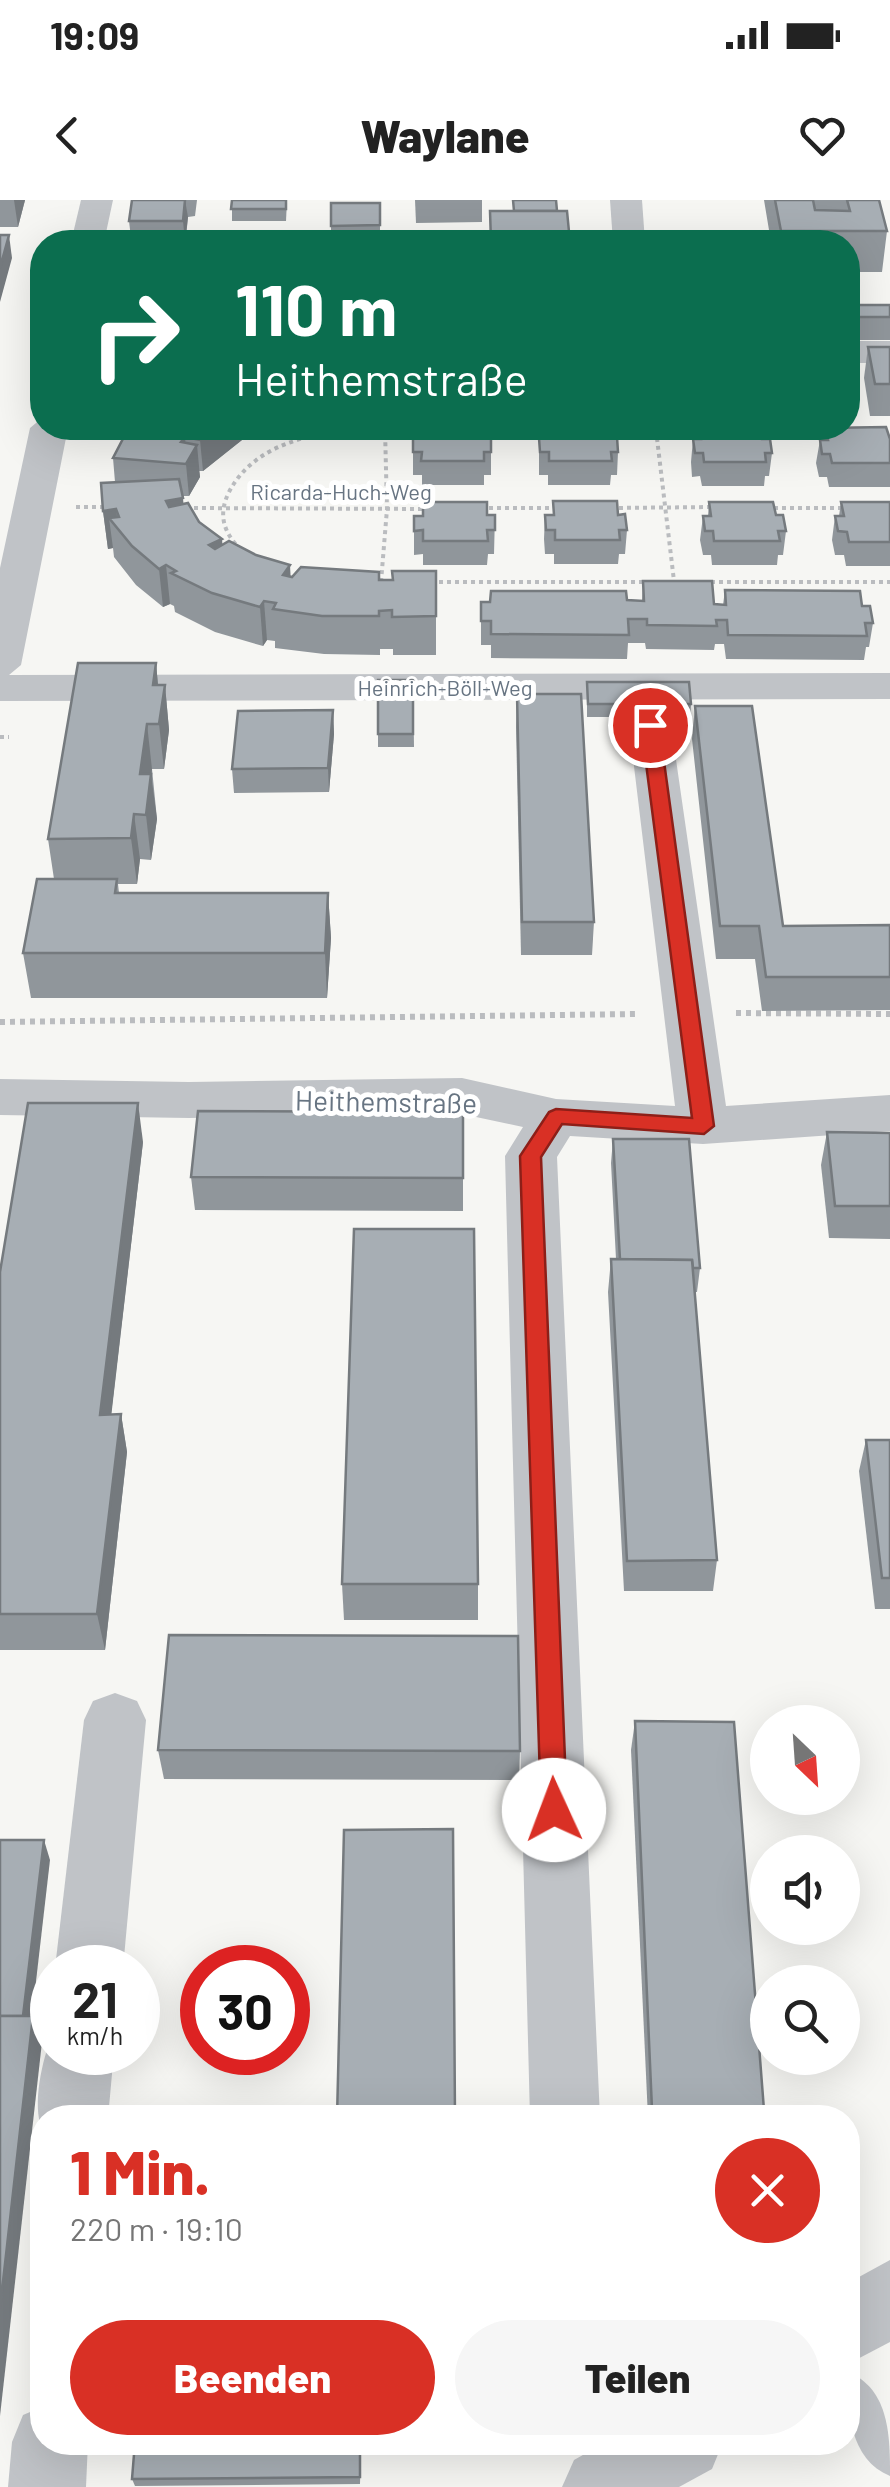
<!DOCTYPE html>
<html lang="de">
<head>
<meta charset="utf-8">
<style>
	:root { --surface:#fff; --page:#f6f6f6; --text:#222; --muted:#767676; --accent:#d93025 }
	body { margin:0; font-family:Barlow,sans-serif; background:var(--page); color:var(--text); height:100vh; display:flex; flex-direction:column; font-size:38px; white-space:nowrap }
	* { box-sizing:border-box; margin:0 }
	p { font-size:32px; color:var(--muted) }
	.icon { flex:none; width:55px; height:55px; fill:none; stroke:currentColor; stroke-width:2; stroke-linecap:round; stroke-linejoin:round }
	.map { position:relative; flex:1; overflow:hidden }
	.sheet { position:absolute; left:30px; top:1905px; width:830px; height:350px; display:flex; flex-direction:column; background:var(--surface); border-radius:40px; box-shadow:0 10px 40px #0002 }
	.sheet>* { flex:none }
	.top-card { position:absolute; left:30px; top:30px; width:830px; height:210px; border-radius:40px; box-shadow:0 10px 40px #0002; background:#0b6e4f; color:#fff; overflow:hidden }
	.needle { width:65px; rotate:155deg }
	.controls { position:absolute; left:750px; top:1505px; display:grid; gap:20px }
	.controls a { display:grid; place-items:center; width:110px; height:110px; border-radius:50%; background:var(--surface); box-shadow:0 10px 40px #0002; font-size:50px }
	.speed { position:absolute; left:30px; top:1745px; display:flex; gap:20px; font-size:50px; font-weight:700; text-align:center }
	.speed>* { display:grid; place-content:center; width:130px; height:130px; border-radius:50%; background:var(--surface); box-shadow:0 10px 40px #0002; line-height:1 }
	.speed small { font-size:25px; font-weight:400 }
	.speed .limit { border:15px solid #d22; background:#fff; color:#111 }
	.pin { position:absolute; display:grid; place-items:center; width:85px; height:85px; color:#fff; margin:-42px; border:5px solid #fff; border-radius:50%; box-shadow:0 2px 10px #0007 }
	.me { position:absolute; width:110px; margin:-55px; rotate:358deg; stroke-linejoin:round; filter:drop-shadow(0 0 8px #0008) }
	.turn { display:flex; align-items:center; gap:35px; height:210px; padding:0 40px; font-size:45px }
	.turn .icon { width:130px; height:130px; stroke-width:2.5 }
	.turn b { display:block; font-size:70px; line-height:85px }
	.round { display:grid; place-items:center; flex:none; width:105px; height:105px; border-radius:52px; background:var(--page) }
	.summary { display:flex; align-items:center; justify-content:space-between; height:170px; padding:0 40px }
	h1 { font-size:60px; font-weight:800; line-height:75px; color:var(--accent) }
	.action { display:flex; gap:20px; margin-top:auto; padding:20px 40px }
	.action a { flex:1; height:115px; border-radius:60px; background:var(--accent); color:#fff; font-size:40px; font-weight:800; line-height:115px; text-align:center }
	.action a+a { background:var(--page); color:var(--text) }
	.status { display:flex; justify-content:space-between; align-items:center; height:70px; padding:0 50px; background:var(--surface); direction:ltr }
	.status svg { height:28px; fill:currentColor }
	header { display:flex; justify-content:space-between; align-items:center; height:130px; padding:0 40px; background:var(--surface); font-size:45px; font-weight:800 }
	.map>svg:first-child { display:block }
</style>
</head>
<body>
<div class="status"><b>19:09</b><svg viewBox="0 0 49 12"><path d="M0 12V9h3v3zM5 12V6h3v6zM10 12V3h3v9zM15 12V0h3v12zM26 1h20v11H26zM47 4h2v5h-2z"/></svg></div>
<header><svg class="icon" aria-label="back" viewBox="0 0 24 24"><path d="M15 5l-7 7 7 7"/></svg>Waylane<svg class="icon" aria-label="heart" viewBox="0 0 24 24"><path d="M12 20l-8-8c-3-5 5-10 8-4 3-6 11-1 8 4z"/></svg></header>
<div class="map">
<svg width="890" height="2287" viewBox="0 0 890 2287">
	<rect width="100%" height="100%" fill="#f6f6f3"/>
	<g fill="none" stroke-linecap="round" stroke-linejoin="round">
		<g stroke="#babcbf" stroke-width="4" stroke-dasharray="4 4" stroke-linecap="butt">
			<polyline points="475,229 552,229"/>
			<polyline points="600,230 707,230"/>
			<polyline points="656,230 674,381"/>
			<polyline points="755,230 832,230"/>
			<polyline points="76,307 109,307"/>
			<polyline points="186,308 429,309"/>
			<polyline points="481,308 559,308"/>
			<polyline points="611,308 714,307"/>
			<polyline points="766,308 849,308"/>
			<path d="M241 350C224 333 218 316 228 294 262 225 362 228 427 228"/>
			<polyline points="381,382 387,309 385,229"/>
			<polyline points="431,382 890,382"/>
			<polyline points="0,537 9,537"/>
		</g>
		<g stroke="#babcbf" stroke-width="6" stroke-dasharray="5 5" stroke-linecap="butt">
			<polyline points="736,813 890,814"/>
			<polyline points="0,822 639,814"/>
		</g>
		<path fill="#c0c3c7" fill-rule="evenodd" d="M848 2172C890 2189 890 2238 890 2276 850 2260 846 2209 848 2172Z"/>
		<g fill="#c0c3c7" fill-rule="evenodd">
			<polygon points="81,0 113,0 104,42 71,42"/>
			<polygon points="610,0 642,0 645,42 613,42"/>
			<rect x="848" y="141" width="42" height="22"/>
			<polygon points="42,218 42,228 68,228 21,465 9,475 890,473 890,499 0,501 0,368 30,228"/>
			<polygon points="650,512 665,516 671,525 726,906 890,895 890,931 703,944 570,936 557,957 600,1918 530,1918 505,956 523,927 462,914 189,918 0,915 0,879 189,882 462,878 556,899 675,906 629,525 635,516"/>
			<polygon points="115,1493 137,1501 146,1520 123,1768 55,1768 84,1520 93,1501"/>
			<path d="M52 1836V1852H114L108 1918H42V1929C32 1905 42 1860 52 1836Z"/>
			<polygon points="890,2060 890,2142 848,2164 848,2083"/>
			<polygon points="42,2207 42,2242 88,2242 86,2287 8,2287 12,2242 23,2215"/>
			<polygon points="606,2242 723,2242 712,2269 679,2287 562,2287 574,2260"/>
		</g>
	</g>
	<g fill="#90969b">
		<polygon points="0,0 25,0 18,27 0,27"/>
		<polygon points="132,0 197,0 195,16 188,17 186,37 131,38 129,21"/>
		<polygon points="232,0 287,0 286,21 232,21"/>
		<polygon points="415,0 482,0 482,22 416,23"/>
		<polygon points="764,0 879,0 887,31 882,72 848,72 848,42 771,42"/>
		<polygon points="331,3 380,3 380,36 331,37"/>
		<rect x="848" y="105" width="42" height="35"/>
		<polygon points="868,147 890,147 890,216 870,216 864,178"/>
		<polygon points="131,228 278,228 248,237 242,232 242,240 203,271 199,271 200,277 189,296 182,296 183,304 199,322 222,345 291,377 393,380 436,371 436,455 393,455 393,449 380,449 380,455 324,454 275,448 275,441 267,440 263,446 215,432 175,412 174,406 170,404 163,407 136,385 114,357 113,348 108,349 103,311 115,282 113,258 132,234"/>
		<polygon points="547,228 609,238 618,252 617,275 611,275 610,285 548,285 548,275 539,275 539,238 547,238"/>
		<polygon points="699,228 762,239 772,253 769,276 765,276 764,286 702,286 700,276 692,277 691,262 693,239 698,239"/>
		<polygon points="825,228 890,239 890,287 829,287 827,277 819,277 816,263 820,240 824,240"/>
		<polygon points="491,237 491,275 484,275 484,285 422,285 422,275 413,275 413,252 422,238"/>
		<polygon points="553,301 618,315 627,330 625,354 619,354 618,364 554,364 554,354 545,354 544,339 545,315 553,315"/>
		<polygon points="709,302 776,315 786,331 783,355 778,355 777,365 712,365 711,355 703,355 700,340 703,316 708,316"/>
		<polygon points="841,302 890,302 890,366 846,366 844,355 835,355 832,340 835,316 839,316"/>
		<polygon points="495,315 494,354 488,354 487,365 423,365 423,354 414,355 414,316"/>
		<polygon points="643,381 714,404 723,405 725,390 862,406 873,423 869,447 866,447 864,460 726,459 724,444 715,444 714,450 646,449 645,443 628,443 627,459 491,458 491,445 481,445 481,402 642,400"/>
		<polygon points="156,463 158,485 165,485 169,530 164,569 152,569 157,619 151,660 140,659 137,684 118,684 119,693 328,693 331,738 327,798 31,798 23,753 54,679 48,639"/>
		<polygon points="378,480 413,480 414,547 378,547"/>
		<polygon points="587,482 691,504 690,517 587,517"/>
		<polygon points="517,494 594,722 592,755 521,755 516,527"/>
		<polygon points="695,506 783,726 890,725 890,810 762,811 755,759 716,759 692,539"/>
		<polygon points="333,510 334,534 329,592 234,593 232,569"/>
		<polygon points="463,912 463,1011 195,1010 191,977"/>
		<polygon points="827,932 890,933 890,1039 829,1038 821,965"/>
		<polygon points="613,939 700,1068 697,1092 695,1092 717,1360 713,1391 624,1391 608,1092 611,1059 616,1059 611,963"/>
		<polygon points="143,942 111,1215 121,1214 127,1252 105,1450 0,1450 0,1072"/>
		<polygon points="866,1240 890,1240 890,1409 875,1409 859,1271"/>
		<polygon points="342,1384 478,1384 478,1420 344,1420"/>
		<polygon points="635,1521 764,1910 762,1918 648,1918 631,1550"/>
		<polygon points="158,1550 520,1551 519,1580 164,1579"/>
		<polygon points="135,2242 361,2242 360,2284 135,2286 132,2279"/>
	</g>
	<g fill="#757a7e">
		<polygon points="14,0 25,0 18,27"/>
		<polygon points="185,0 188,17 185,42 183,21"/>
		<polygon points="9,35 12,58 0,102 0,68"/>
		<polygon points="216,228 242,228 242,240 203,271 200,240"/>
		<polygon points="248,228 278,228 248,237"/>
		<polygon points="185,237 187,262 197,245 200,277 189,296 186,264 181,242"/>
		<polygon points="183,298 186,336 166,301"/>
		<polygon points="116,309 119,330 109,318 113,348 108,349 103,311"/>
		<polygon points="222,339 225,377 209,345"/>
		<polygon points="166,365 170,404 163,407 159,369"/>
		<polygon points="290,365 292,403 283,375"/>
		<polygon points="264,401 267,440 263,446 260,407"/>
		<polygon points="156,463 160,507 153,485"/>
		<polygon points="165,485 169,530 164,569 159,524"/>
		<polygon points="333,510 334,534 329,592 328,568"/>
		<polygon points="147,524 152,569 146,615 140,574"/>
		<polygon points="151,574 157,619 151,660 146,615"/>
		<polygon points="134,614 140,659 137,684 131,638"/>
		<polygon points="328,693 331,738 327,798 325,753"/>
		<polygon points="138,903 143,942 107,1252 100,1215"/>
		<polygon points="121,1214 127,1252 105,1450 97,1414"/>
		<polygon points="44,1640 50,1660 29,1842 22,1823"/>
		<polygon points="33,1816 42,1842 0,2216 0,2108"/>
	</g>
	<g fill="#a7aeb4" stroke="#757a7e" stroke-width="2.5">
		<polygon points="132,0 185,0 183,21 129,21"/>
		<polygon points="232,0 286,0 286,9 231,9"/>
		<polygon points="513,0 556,0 557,11 514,11"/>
		<polygon points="775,0 813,0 815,10 850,11 847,0 879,0 887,31 781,31"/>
		<polygon points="331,3 380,3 380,25 331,26"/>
		<polygon points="490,11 567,11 570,42 491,42"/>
		<polygon points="0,35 9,35 0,68"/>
		<polygon points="389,36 389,42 298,42 298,37"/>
		<polygon points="208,37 207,42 126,42 127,38"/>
		<rect x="848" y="105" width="42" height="12"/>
		<polygon points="868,147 890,147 890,184 875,184"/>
		<polygon points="886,227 890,239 890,263 832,263 830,254 822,254 820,240 828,240 825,228"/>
		<polygon points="136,228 216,228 200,240 185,237 181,242 197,245 186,264 113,258 126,233 136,235 141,229"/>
		<polygon points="422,228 483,228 483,237 491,237 491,252 484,252 484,261 421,261 422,252 413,252 413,238 422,238"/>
		<polygon points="547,228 608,228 609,238 617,237 618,252 611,252 612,261 549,261 549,252 540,252 539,238 548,238"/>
		<polygon points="699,228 761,228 762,239 770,239 772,253 765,253 766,262 704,262 703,253 695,253 693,239 701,239"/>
		<polygon points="179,279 183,298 166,301 169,307 188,303 199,322 222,339 209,345 215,349 229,341 256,355 290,365 283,375 292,377 301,367 379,372 379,380 393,380 392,371 436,371 436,416 392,417 392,410 379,411 379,416 322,416 273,409 276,403 264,401 260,407 212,393 171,373 176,371 166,365 159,369 132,346 109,318 119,317 116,309 103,311 101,283"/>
		<polygon points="553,301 617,301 618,315 625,314 627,330 619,330 620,340 555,340 555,330 546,330 545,315 554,315"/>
		<polygon points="423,302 487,302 487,315 495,315 495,330 487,330 488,341 423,341 423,330 414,331 414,316 423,316"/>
		<polygon points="709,302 773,302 776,315 783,315 786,331 778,331 780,341 714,341 713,331 705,331 703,316 711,316"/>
		<polygon points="841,302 890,302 890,342 849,342 847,332 838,331 835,316 844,316"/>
		<polygon points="643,381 712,381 714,404 726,405 725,390 860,391 862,406 870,406 873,423 865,423 867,436 728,435 727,420 716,420 717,426 647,425 647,419 628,419 629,435 491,434 491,421 481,421 481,402 490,402 491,391 626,391 627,400 644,401"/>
		<polygon points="78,463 156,463 153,485 165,485 159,524 147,524 140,574 151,574 146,615 134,614 131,638 48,639"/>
		<rect x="378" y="480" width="35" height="54"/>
		<polygon points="587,482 689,482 691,504 588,504"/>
		<polygon points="517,494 581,494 594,722 522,722"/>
		<polygon points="695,506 752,506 783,726 890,725 890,777 766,777 759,726 720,726"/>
		<polygon points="333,510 328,568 232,569 238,511"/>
		<polygon points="37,679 117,679 115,693 328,693 325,753 23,753"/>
		<polygon points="28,903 138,903 100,1215 121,1214 97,1414 0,1414 0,1072"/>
		<polygon points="198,911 463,912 463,978 191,977"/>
		<polygon points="827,932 890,933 890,1006 835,1006"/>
		<polygon points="613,939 689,939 700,1068 693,1068 692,1060 620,1059"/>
		<polygon points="354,1029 474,1029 478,1384 342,1384"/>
		<polygon points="611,1059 692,1060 717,1360 627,1361"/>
		<polygon points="866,1240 890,1240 890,1378 882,1378"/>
		<polygon points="169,1435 518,1436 520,1551 158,1550"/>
		<polygon points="635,1521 734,1522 764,1910 652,1909"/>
		<polygon points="453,1629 455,1918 337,1918 344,1630"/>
		<polygon points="0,1640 44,1640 23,1816 0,1816"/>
		<polygon points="0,1816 33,1816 0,2108"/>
		<polygon points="135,2242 360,2242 360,2277 132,2279"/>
	</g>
	<polygon fill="#d93025" stroke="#8d1f18" stroke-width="2.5" points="650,519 659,525 714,926 704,934 562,924 541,957 567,1610 563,1618 554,1622 545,1618 541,1610 520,956 549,912 556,909 692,918 641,525"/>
	<g text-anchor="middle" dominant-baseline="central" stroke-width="10" stroke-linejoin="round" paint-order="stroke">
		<g font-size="22" fill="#677482" stroke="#fff">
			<text x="341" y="291">Ricarda-Huch-Weg</text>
			<text x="445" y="487">Heinrich-Böll-Weg</text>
		</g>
		<g font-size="28" fill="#677482" stroke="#fff">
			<text transform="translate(386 901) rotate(1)">Heithemstraße</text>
		</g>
	</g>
</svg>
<div class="controls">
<a><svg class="needle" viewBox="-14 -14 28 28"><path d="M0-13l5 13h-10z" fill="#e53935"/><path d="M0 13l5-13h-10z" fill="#767676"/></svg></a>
<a><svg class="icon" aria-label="sound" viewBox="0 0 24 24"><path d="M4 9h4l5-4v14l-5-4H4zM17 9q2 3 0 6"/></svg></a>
<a><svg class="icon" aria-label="search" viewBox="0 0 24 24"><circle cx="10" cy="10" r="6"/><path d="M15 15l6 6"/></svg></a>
</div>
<div class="speed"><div>21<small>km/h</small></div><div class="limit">30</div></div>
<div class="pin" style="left:650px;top:525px;background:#d93025"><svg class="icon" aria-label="arrive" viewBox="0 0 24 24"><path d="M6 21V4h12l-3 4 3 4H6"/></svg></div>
<svg class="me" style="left:554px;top:1610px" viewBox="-20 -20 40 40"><circle r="19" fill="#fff"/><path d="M0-13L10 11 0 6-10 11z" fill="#d93025"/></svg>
<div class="top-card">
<div class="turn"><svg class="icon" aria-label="right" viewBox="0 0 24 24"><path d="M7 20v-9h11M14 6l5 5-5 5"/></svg><div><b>110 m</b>Heithemstraße</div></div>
</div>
<section class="sheet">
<div class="summary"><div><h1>1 Min.</h1><p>220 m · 19:10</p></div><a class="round" style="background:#d93025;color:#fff"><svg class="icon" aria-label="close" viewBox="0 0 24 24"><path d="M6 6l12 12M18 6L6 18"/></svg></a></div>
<div class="action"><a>Beenden</a><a>Teilen</a></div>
</section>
</div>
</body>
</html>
